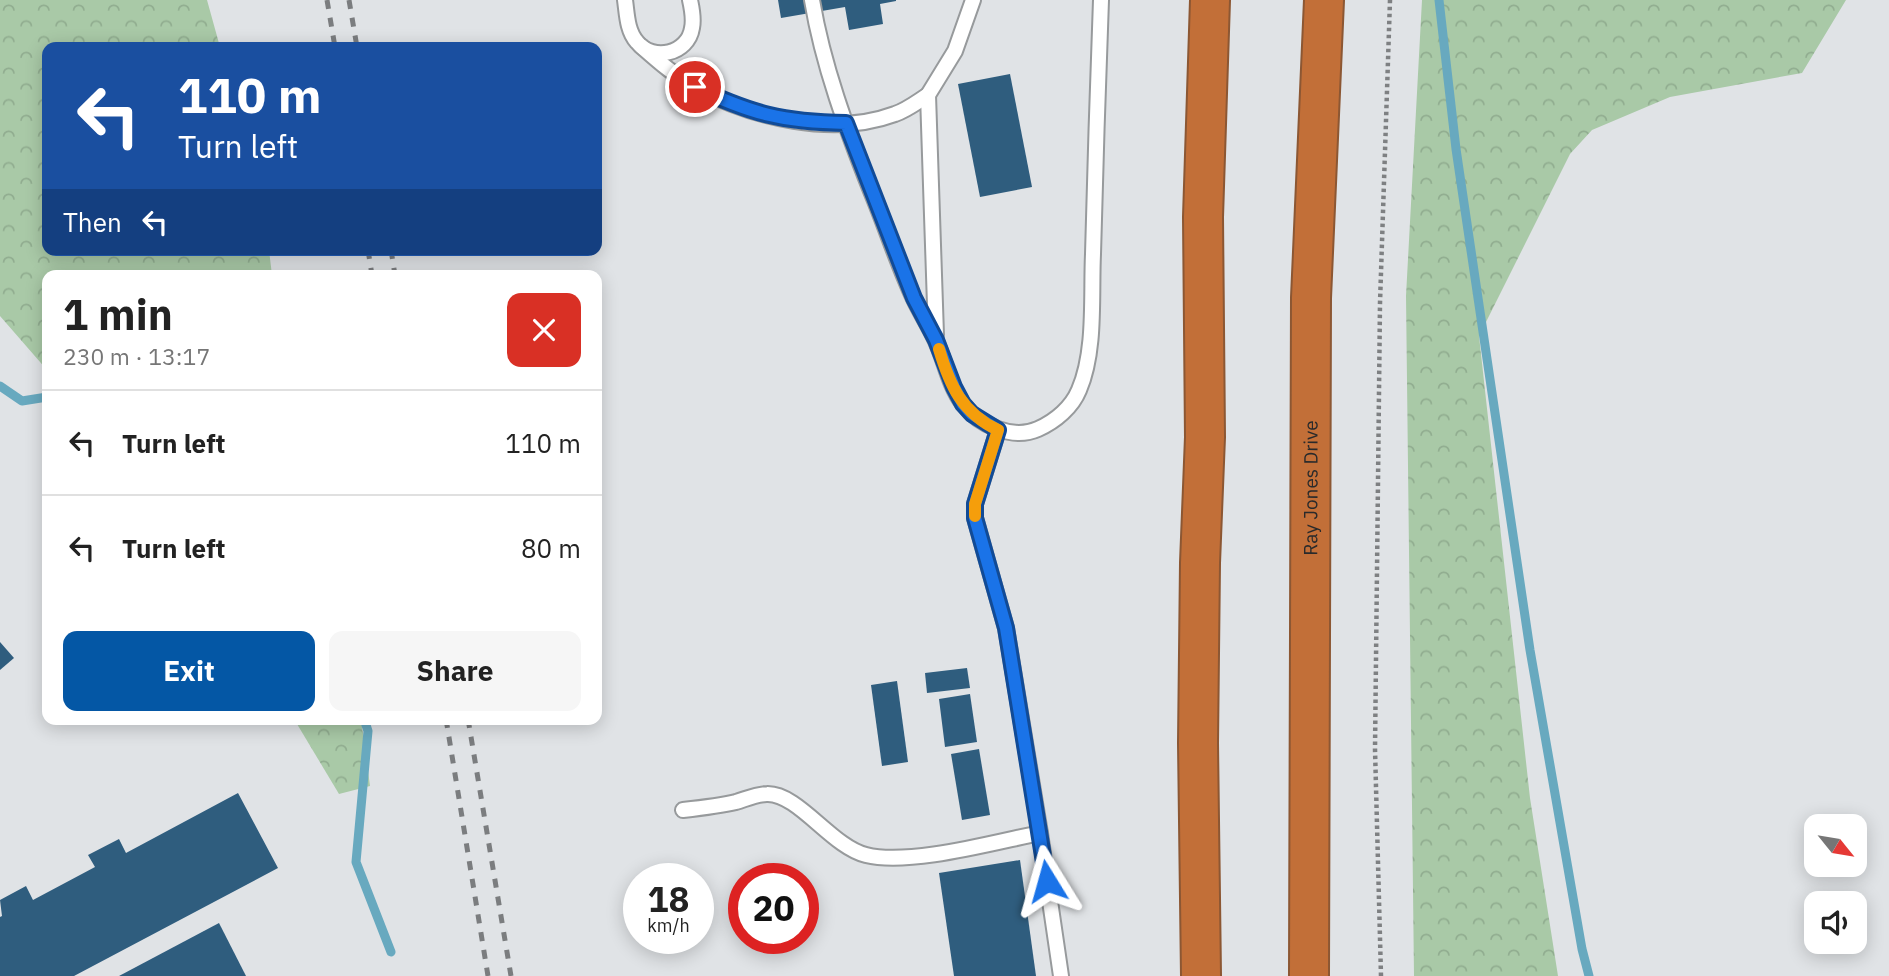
<!DOCTYPE html>
<html lang="en">
<head>
<meta charset="utf-8">
<style>
	:root { --surface:#fff; --page:#f6f6f6; --text:#222; --muted:#767676; --line:#e0e0e0; --accent:#0457a5 }
	body { margin:0; font-family:"IBM Plex Sans",sans-serif; background:var(--page); color:var(--text); height:100vh; display:flex; flex-direction:column; font-size:26px; white-space:nowrap }
	* { box-sizing:border-box; margin:0 }
	p { font-size:23px; color:var(--muted) }
	.icon { flex:none; width:38px; height:38px; fill:none; stroke:currentColor; stroke-width:2; stroke-linecap:round; stroke-linejoin:round }
	.map { position:relative; flex:1; overflow:hidden }
	.side { position:absolute; left:42px; top:270px; width:560px; height:455px; display:flex; flex-direction:column; background:var(--surface); border-radius:14px; box-shadow:0 4px 18px #0003 }
	.side>* { flex:none }
	.banner { position:absolute; left:42px; top:42px; width:560px; height:214px; border-radius:14px; box-shadow:0 4px 18px #0003; background:#1a4fa0; color:#fff; overflow:hidden }
	.needle { width:46px; rotate:120deg }
	.tools { position:absolute; left:1804px; top:814px; display:grid; gap:14px }
	.tools a { display:grid; place-items:center; width:63px; height:63px; border-radius:14px; background:var(--surface); box-shadow:0 4px 18px #0003; font-size:35px }
	.speed { position:absolute; left:623px; top:863px; display:flex; gap:14px; font-size:35px; font-weight:700; text-align:center }
	.speed>* { display:grid; place-content:center; width:91px; height:91px; border-radius:50%; background:var(--surface); box-shadow:0 4px 18px #0003; line-height:1 }
	.speed small { font-size:18px; font-weight:400 }
	.speed .limit { border:10px solid #d22; background:#fff; color:#111 }
	.pin { position:absolute; display:grid; place-items:center; width:60px; height:60px; color:#fff; margin:-30px; border:4px solid #fff; border-radius:50%; box-shadow:0 2px 7px #0007 }
	.me { position:absolute; width:77px; margin:-38px; rotate:352deg; stroke-linejoin:round; filter:drop-shadow(0 0 5px #0008) }
	.turn { display:flex; align-items:center; gap:24px; height:147px; padding:0 21px; font-size:32px }
	.turn .icon { width:91px; height:91px; stroke-width:2.5 }
	.turn b { display:block; font-size:49px; line-height:60px }
	.then { display:flex; align-items:center; height:66px; padding:0 21px; background:#0003; gap:14px; font-size:26px }
	.round { display:grid; place-items:center; flex:none; width:74px; height:74px; border-radius:14px; background:var(--page) }
	.head { display:flex; align-items:center; justify-content:space-between; height:119px; padding:0 21px }
	h1 { font-size:42px; font-weight:700; line-height:52px }
	.cta { display:flex; gap:14px; margin-top:auto; padding:14px 21px }
	.cta a { flex:1; height:80px; border-radius:14px; background:var(--accent); color:#fff; font-size:28px; font-weight:700; line-height:80px; text-align:center }
	.cta a+a { background:var(--page); color:var(--text) }
	ul { padding:0; list-style:none }
	li { display:flex; align-items:center; gap:21px; height:105px; padding:0 21px; border-top:2px solid var(--line) }
	li div { flex:1 }
	li b { display:block; font-size:26px }
	li em { font-style:normal }
	.map>svg:first-child { display:block }
</style>
</head>
<body>
<div class="map">
<svg width="1889" height="976" viewBox="0 0 1889 976">
	<defs>
		<pattern id="forest-crowns" width="20" height="18" patternUnits="userSpaceOnUse" patternTransform="scale(1.75)"><rect width="20" height="18" fill="#a9c9a7"/><path d="M2 6a3 3 0 1 1 6 0M12 15a3 3 0 1 1 6 0" fill="none" stroke="#91ad90"/></pattern>
	</defs>
	<rect width="100%" height="100%" fill="#e0e3e6"/>
	<g fill="url(#forest-crowns)">
		<polygon points="0,0 207,0 220,47 47,47 47,250 269,250 272,275 47,275 47,370 0,316"/>
		<polygon points="1422,0 1846,0 1802,73 1670,97 1592,130 1570,154 1479,336 1530,798 1558,976 1414,976 1406,296"/>
		<polygon points="294,719 361,719 370,786 339,794"/>
	</g>
	<g fill="none" stroke-linecap="round" stroke-linejoin="round">
		<g stroke="#68a9bf" stroke-width="9">
			<polyline points="1439,0 1456,149 1530,650 1582,949 1589,976"/>
			<polyline points="0,386 22,401 47,397"/>
			<polyline points="364,719 368,731 356,862 391,952"/>
		</g>
	</g>
	<g fill="#2f5d7e">
		<polygon points="778,0 896,0 896,1 880,4 883,24 849,30 845,7 781,18"/>
		<polygon points="1010,74 1032,187 980,197 958,84"/>
		<polygon points="0,642 14,658 0,670"/>
		<polygon points="967,668 970,688 927,693 925,673"/>
		<polygon points="897,681 908,762 882,766 871,685"/>
		<polygon points="970,694 977,742 945,747 939,699"/>
		<polygon points="979,749 990,815 962,820 951,754"/>
		<polygon points="238,793 278,868 74,976 0,976 0,917 2,916 0,900 26,886 33,900 95,867 88,855 119,839 126,853"/>
		<polygon points="1020,860 1036,976 954,976 939,873"/>
		<polygon points="219,923 246,976 119,976"/>
	</g>
	<g fill="none" stroke-linecap="round" stroke-linejoin="round">
		<g stroke="#979a9c" stroke-width="18">
			<g id="lane">
				<path d="M625 0C627 14 627 31 637 42 653 62 688 54 692 28 694 19 692 9 690 0"/>
				<path d="M812 0C823 66 847 130 871 191 886 227 898 265 914 299 920 312 928 324 934 337 945 359 948 384 963 404 980 426 1013 440 1038 429 1056 421 1072 407 1079 390 1096 351 1091 295 1093 254 1095 169 1098 85 1101 0"/>
				<path d="M641 46C658 61 676 77 697 88 753 118 833 137 895 114 907 110 917 102 928 95"/>
				<polyline points="936,335 928,95 955,51 973,0"/>
				<polyline points="998,430 975,504 975,518 1006,628 1040,833 1061,976"/>
				<path d="M683 810C701 808 719 806 736 802 746 799 757 794 767 794 798 793 832 847 866 855 909 866 995 842 1040 833"/>
			</g>
		</g>
		<g stroke="#8c5733" stroke-width="42">
			<g id="highway">
				<polyline points="1201,976 1198,743 1200,563 1205,437 1203,217 1210,0"/>
				<path id="s1" d="M1309 976 1311 298 1324 0"/>
			</g>
		</g>
		<polyline stroke="#7e8082" stroke-width="4.5" stroke-dasharray="3.5 3.5" stroke-linecap="butt" points="1381,976 1375,749 1380,303 1390,0"/>
		<use href="#lane" stroke="#fff" stroke-width="14"/>
		<use href="#highway" stroke="#c26f38" stroke-width="38"/>
		<g stroke="#7b7d7f" stroke-width="5" stroke-dasharray="9 9" stroke-linecap="butt">
			<polyline points="327,0 335,47"/>
			<polyline points="349,0 357,47"/>
			<polyline points="368,250 372,275"/>
			<polyline points="391,250 395,275"/>
			<polyline points="446,719 488,976"/>
			<polyline points="468,719 511,976"/>
		</g>
	</g>
	<g fill="none" stroke-linecap="round" stroke-linejoin="round">
		<g stroke="#114b97" stroke-width="18">
			<path id="route" d="M695 87C752 114 783 122 846 123L914 298 936 340 954 387 963 404 972 414 998 430 975 504V518L1006 628 1047 881"/>
		</g>
		<use href="#route" stroke="#1a73e8" stroke-width="12"/>
		<path stroke="#f59e0b" stroke-width="12" d="M939 349C950 386 962 413 998 430L975 504V516"/>
	</g>
	<g text-anchor="middle" dominant-baseline="central" stroke-width="7" stroke-linejoin="round" paint-order="stroke">
		<g font-size="19" fill="#292a2b" stroke="#fff">
			<text stroke="none"><textPath href="#s1" startOffset="488">Ray Jones Drive</textPath></text>
		</g>
	</g>
</svg>
<div class="tools">
<a><svg class="needle" viewBox="-14 -14 28 28"><path d="M0-13l5 13h-10z" fill="#e53935"/><path d="M0 13l5-13h-10z" fill="#767676"/></svg></a>
<a><svg class="icon" aria-label="sound" viewBox="0 0 24 24"><path d="M4 9h4l5-4v14l-5-4H4zM17 9q2 3 0 6"/></svg></a>
</div>
<div class="speed"><div>18<small>km/h</small></div><div class="limit">20</div></div>
<div class="pin" style="left:695px;top:87px;background:#d93025"><svg class="icon" aria-label="arrive" viewBox="0 0 24 24"><path d="M6 21V4h12l-3 4 3 4H6"/></svg></div>
<svg class="me" style="left:1047px;top:881px" viewBox="-20 -20 40 40"><path d="M0-17L14 15 0 8-14 15z" fill="#1a73e8" stroke="#fff" stroke-width="4"/></svg>
<div class="banner">
<div class="turn"><svg class="icon" aria-label="left" viewBox="0 0 24 24"><path d="M17 20v-9H6M10 6l-5 5 5 5"/></svg><div><b>110 m</b>Turn left</div></div>
<div class="then">Then<svg class="icon" aria-label="left" viewBox="0 0 24 24"><path d="M17 20v-9H6M10 6l-5 5 5 5"/></svg></div>
</div>
<section class="side">
<div class="head"><div><h1>1 min</h1><p>230 m · 13:17</p></div><a class="round" style="background:#d93025;color:#fff"><svg class="icon" aria-label="close" viewBox="0 0 24 24"><path d="M6 6l12 12M18 6L6 18"/></svg></a></div>
<ul>
<li><svg class="icon" aria-label="left" viewBox="0 0 24 24"><path d="M17 20v-9H6M10 6l-5 5 5 5"/></svg><div><b>Turn left</b></div><em>110 m</em></li>
<li><svg class="icon" aria-label="left" viewBox="0 0 24 24"><path d="M17 20v-9H6M10 6l-5 5 5 5"/></svg><div><b>Turn left</b></div><em>80 m</em></li>
</ul>
<div class="cta"><a>Exit</a><a>Share</a></div>
</section>
</div>
</body>
</html>
